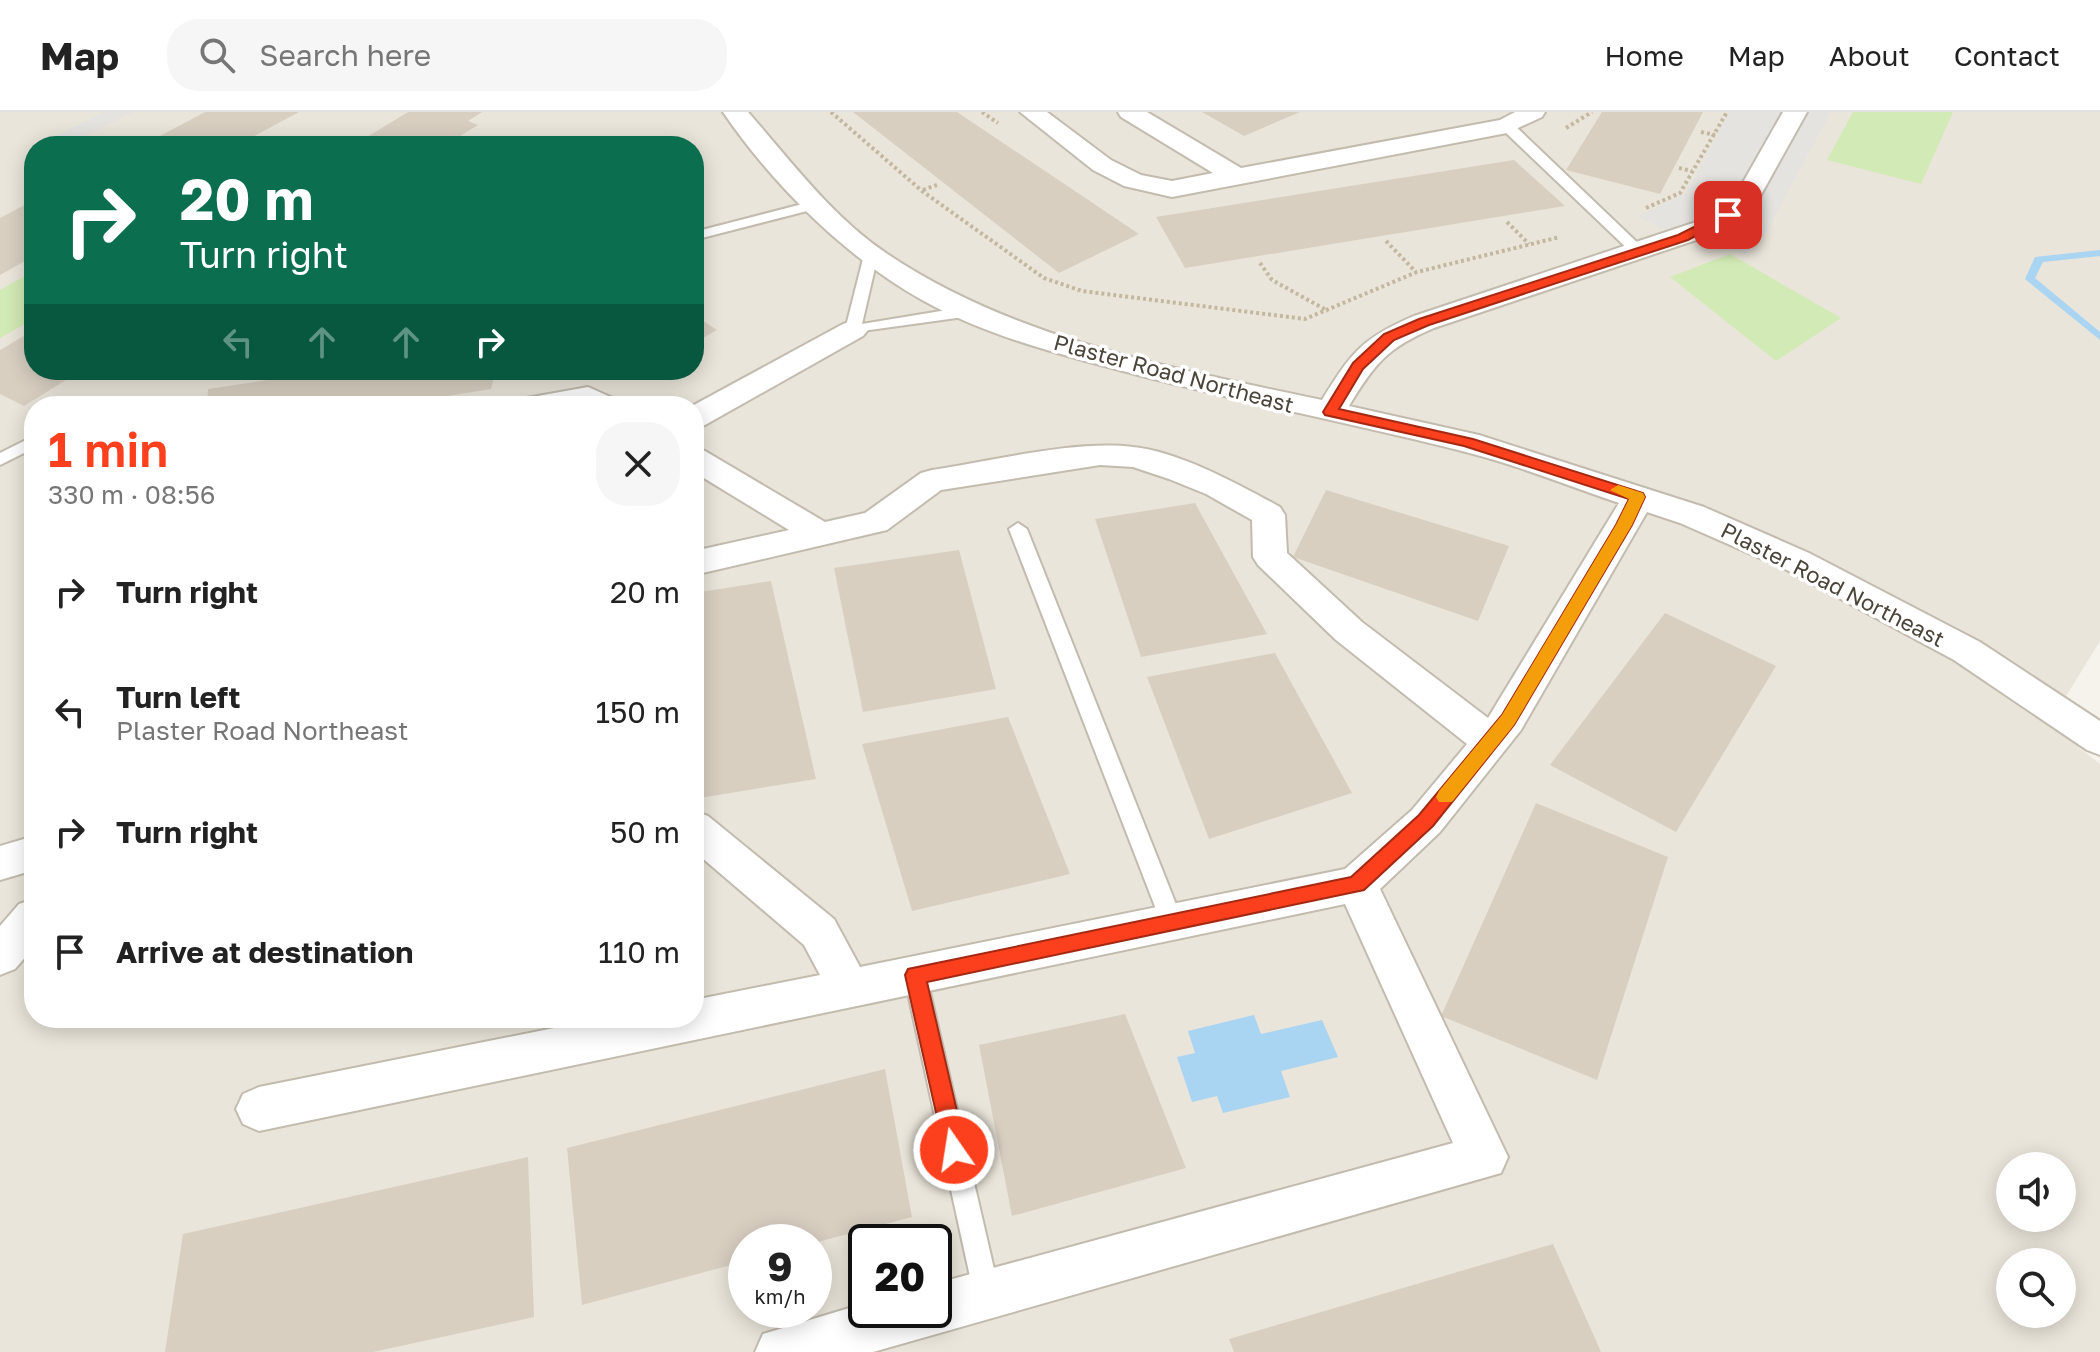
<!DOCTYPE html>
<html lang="en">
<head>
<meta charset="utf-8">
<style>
	:root { --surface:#fff; --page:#f6f6f6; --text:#222; --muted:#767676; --line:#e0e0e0; --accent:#fc3f1d }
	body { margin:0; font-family:"Golos Text",sans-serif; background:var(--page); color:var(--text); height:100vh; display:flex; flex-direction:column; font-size:30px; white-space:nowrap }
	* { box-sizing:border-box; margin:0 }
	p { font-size:26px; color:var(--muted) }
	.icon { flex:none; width:44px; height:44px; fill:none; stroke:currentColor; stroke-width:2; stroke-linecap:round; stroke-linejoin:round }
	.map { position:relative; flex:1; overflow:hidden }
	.details { position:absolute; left:24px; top:284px; width:680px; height:632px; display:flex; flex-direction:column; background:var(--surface); border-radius:32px; box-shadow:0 4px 20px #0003 }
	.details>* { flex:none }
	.top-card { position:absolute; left:24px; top:24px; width:680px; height:244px; border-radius:32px; box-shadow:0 4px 20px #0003; background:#0b6e4f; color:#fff; overflow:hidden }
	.buttons { position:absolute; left:1996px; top:1040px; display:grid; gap:16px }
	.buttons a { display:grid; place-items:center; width:80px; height:80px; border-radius:50%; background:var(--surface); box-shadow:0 4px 20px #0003; font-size:40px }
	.speed { position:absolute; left:728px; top:1112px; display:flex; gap:16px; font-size:40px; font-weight:700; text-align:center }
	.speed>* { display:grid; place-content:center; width:104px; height:104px; border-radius:50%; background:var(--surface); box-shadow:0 4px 20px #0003; line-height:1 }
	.speed small { font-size:20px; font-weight:400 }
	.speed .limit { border:4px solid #111; border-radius:12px; background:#fff; color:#111 }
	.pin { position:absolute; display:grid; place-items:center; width:68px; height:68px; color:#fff; margin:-34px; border-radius:16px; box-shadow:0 4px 12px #0006 }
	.me { position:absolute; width:88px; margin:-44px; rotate:347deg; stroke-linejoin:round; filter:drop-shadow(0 0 6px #0008) }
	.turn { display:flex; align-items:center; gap:28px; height:168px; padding:0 24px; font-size:36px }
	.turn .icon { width:104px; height:104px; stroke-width:2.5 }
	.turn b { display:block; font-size:56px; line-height:68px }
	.lanes { display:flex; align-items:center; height:76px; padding:0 24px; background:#0003; justify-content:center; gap:40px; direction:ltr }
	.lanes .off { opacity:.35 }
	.round { display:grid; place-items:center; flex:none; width:84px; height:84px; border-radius:32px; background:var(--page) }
	.headline { display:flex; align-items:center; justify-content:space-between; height:136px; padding:0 24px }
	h1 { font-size:48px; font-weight:600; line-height:60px; color:var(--accent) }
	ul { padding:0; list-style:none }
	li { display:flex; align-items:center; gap:24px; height:120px; padding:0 24px }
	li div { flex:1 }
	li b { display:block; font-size:30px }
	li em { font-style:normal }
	header { display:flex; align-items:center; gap:48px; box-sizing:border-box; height:112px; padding:0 40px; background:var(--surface); border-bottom:2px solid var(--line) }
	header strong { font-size:38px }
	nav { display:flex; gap:44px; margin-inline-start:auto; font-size:28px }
	.search { width:560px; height:72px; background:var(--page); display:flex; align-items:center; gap:20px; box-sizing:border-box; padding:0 28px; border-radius:32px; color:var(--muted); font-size:30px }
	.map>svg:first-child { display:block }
</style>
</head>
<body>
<header>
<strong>Map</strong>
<div class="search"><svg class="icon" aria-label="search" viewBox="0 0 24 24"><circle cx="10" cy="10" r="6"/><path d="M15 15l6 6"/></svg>Search here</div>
<nav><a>Home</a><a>Map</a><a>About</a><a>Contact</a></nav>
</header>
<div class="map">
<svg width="2100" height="1240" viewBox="0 0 2100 1240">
	<rect width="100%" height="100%" fill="#f6f3ec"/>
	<path fill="#eae5da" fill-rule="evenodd" d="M0 0H2100V529L2052 607 2078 635 2100 652V1240H0ZM34 34H694V258H34ZM34 294H694V906H34ZM2010 1054H2062V1106H2010ZM746 1130H814V1198H746ZM866 1130H934V1198H866ZM2010 1150H2062V1202H2010Z"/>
	<g fill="#d2eab5">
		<polygon points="1853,0 1953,0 1921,72 1827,48"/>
		<polygon points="1730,142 1841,206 1776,249 1670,165"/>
		<polygon points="34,159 34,207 0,226 0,178"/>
	</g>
	<g fill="#e5e3e0">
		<polygon points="104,0 133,0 65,34 36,34"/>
		<polygon points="1729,0 1831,0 1766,121 1745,143 1723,129 1664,118 1638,104 1686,81"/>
	</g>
	<polygon fill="#a9d4f2" points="1254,903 1261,922 1322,908 1338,945 1281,959 1290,985 1223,1001 1217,984 1192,990 1177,945 1195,941 1188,919"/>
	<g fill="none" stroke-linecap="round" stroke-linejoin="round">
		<polygon fill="#a9d4f2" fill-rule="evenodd" points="2100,138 2100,144 2043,150 2035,166 2100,220 2100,228 2025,167 2035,145"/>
	</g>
	<g fill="#d8cfc1">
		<polygon points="205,0 299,0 236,34 141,34"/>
		<polygon points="408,0 482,0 468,9 478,13 444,34 352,34"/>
		<polygon points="853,0 957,0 1139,122 1059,161"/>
		<polygon points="1202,0 1300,0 1244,24"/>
		<polygon points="1602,0 1703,0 1660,82 1566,58"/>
		<polygon points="1514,48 1565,94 1185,156 1156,105"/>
		<polygon points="34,88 34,144 0,163 0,106"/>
		<polygon points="694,203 717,218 694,231"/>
		<polygon points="34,218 34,258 82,258 24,294 0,282 0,238"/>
		<polygon points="334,258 496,258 491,277 385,294 207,294 208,277"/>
		<polygon points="1326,378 1509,434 1478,509 1293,445"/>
		<polygon points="1195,391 1267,522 1141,545 1095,407"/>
		<polygon points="959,438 996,577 863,600 834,456"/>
		<polygon points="771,469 816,667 694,687 694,481"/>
		<polygon points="1665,501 1776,554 1676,720 1550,653"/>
		<polygon points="1275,541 1352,681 1209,727 1147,565"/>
		<polygon points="1008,605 1070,762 912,799 862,632"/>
		<polygon points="1536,691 1668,745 1597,968 1441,904"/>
		<polygon points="1125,902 1186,1056 1012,1104 979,933"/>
		<polygon points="885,957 912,1105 814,1131 746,1130 746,1149 582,1193 567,1036"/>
		<polygon points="528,1045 534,1205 373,1240 165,1240 183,1122"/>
		<polygon points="1553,1132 1601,1240 1234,1240 1229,1227"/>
	</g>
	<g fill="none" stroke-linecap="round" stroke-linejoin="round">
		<g stroke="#c2bbae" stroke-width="4">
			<g id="service">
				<polygon points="1502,11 1512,11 1644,137 1644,143 1634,143 1502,17"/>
				<polygon points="814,89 819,90 819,96 694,128 694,120"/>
				<polygon points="871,139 878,143 862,212 971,194 979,199 971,204 848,221 845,218 864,143"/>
				<polygon points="34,324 34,336 0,353 0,341"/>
				<polygon points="1018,411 1027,417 1183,810 1180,817 1172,819 1164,817 1161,810 1009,417"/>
				<polygon points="915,853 923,856 926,863 1000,1183 996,1192 987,1196 978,1192 974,1183 904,863 907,856"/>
			</g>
		</g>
		<g stroke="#c2bbae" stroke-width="4">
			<g id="minor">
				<path d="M723 0H748C790 48 830 102 883 139 1011 227 1172 256 1322 288 1351 241 1362 226 1414 204L1705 107 1733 88 1783 0H1807L1752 99 1723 119 1434 216C1387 236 1375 251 1349 294L1479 323 1704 395 1809 441 1980 530 2100 609V643L2087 638 1954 548 1785 457 1680 411 1647 400 1521 618 1440 720 1380 777 1508 1045 1501 1061 873 1240H755L763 1222 866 1191V1198H934V1172L1453 1031 1345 792 259 1019 243 1012 236 997 243 982 259 975 604 906H694V888L820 863 804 833 694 739V699L708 704 834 807 860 855 1345 757 1412 698 1467 632 1336 528 1258 453 1253 445 1252 408 1206 382 1169 367 1133 355 1100 353 941 378 887 418 694 463V439L789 418 694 360V336L705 339 825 410 865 401 921 361 932 358C991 349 1075 328 1133 335 1178 339 1240 373 1280 395L1285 403 1287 441 1362 510 1488 606 1619 391C1566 373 1512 351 1458 338 1350 311 1242 290 1134 262 1063 243 989 225 924 189 846 146 773 73 723 0Z"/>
				<polygon points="1020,0 1047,0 1111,48 1141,63 1172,69 1213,61 1121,5 1118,0 1147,0 1241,56 1500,8 1515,0 1545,0 1542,5 1507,21 1172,85 1124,74 1093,58"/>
				<polygon points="853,209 863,212 868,218 863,224 705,313 694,316 692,294 843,212"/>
				<polygon points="588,275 615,287 619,294 517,294 521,287"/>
				<polygon points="34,724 34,758 0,768 0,734"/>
				<polygon points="34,787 34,835 15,857 0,863 0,814 19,792"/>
			</g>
		</g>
		<g stroke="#c4b79f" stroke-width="4" stroke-dasharray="3 3" stroke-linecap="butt">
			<polyline points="831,0 922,79 1044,166 1082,179 1305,207 1417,160 1560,125"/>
			<polyline points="982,0 998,11"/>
			<polyline points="1566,16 1592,0"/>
			<polyline points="1701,20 1715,23"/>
			<polyline points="1679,56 1692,59"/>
			<polyline points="923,78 937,73"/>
			<polyline points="1646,96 1680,81 1727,0"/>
			<polyline points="1507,110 1529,132"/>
			<polyline points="1386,129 1416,160"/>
			<polyline points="1260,151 1272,168 1328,199"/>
		</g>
		<use href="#service" fill="#fff" fill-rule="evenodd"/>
		<use href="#minor" fill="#fff" fill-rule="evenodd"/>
	</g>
	<polygon fill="#fc3f1d" stroke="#a42913" stroke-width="2" points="1724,100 1735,103 1688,128 1429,213 1394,228 1363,257 1339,297 1473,327 1643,381 1645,385 1632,413 1514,613 1433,714 1364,778 927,870 966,1038 962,1045 954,1048 946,1045 905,863 908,857 1351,765 1419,703 1502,603 1616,413 1629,387 1464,334 1325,303 1323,300 1353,251 1384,222 1419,207 1678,123"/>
	<polygon fill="#f59e0b" points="1618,373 1643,381 1645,385 1632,413 1514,613 1452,690 1439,690 1436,685 1439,679 1502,603 1616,413 1629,387 1610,378"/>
	<g text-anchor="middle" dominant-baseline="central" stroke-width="7" stroke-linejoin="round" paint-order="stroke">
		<g font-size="22" fill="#4b4439" stroke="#fff">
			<text transform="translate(1174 261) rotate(15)">Plaster Road Northeast</text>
			<text transform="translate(1833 472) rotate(27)">Plaster Road Northeast</text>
		</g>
	</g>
</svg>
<div class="buttons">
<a><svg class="icon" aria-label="sound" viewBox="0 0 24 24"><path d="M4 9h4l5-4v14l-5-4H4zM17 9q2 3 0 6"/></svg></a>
<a><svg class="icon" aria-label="search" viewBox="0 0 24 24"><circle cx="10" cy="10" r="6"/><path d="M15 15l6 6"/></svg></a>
</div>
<div class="speed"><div>9<small>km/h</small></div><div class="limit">20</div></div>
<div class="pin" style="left:1728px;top:103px;background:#d93025"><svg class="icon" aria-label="arrive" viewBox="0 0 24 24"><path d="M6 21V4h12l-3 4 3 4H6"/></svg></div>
<svg class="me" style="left:954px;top:1038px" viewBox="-20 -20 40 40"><circle r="17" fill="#fc3f1d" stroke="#fff" stroke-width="3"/><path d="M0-11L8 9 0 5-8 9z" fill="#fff"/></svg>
<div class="top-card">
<div class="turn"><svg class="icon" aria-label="right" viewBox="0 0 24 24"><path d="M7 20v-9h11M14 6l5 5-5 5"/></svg><div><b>20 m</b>Turn right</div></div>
<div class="lanes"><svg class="icon off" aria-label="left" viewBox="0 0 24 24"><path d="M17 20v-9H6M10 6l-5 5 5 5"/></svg><svg class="icon off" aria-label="ahead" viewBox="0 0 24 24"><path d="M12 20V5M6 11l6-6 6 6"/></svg><svg class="icon off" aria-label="ahead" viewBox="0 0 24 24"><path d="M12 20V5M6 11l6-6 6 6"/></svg><svg class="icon" aria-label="right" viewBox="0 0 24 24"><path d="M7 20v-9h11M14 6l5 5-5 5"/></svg></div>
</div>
<section class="details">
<div class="headline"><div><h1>1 min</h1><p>330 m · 08:56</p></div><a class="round"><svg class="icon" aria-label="close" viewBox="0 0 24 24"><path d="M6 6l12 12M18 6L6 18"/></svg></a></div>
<ul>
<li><svg class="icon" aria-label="right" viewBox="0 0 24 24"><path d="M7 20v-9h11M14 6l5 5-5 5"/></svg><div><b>Turn right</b></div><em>20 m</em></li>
<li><svg class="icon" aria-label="left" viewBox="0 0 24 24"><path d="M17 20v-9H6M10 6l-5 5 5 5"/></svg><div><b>Turn left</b><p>Plaster Road Northeast</p></div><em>150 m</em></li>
<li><svg class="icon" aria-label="right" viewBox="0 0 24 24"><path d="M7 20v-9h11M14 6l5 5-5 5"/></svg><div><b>Turn right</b></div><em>50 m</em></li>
<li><svg class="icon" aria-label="arrive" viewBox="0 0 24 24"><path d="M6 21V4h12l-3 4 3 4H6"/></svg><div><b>Arrive at destination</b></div><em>110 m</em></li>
</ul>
</section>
</div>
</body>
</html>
